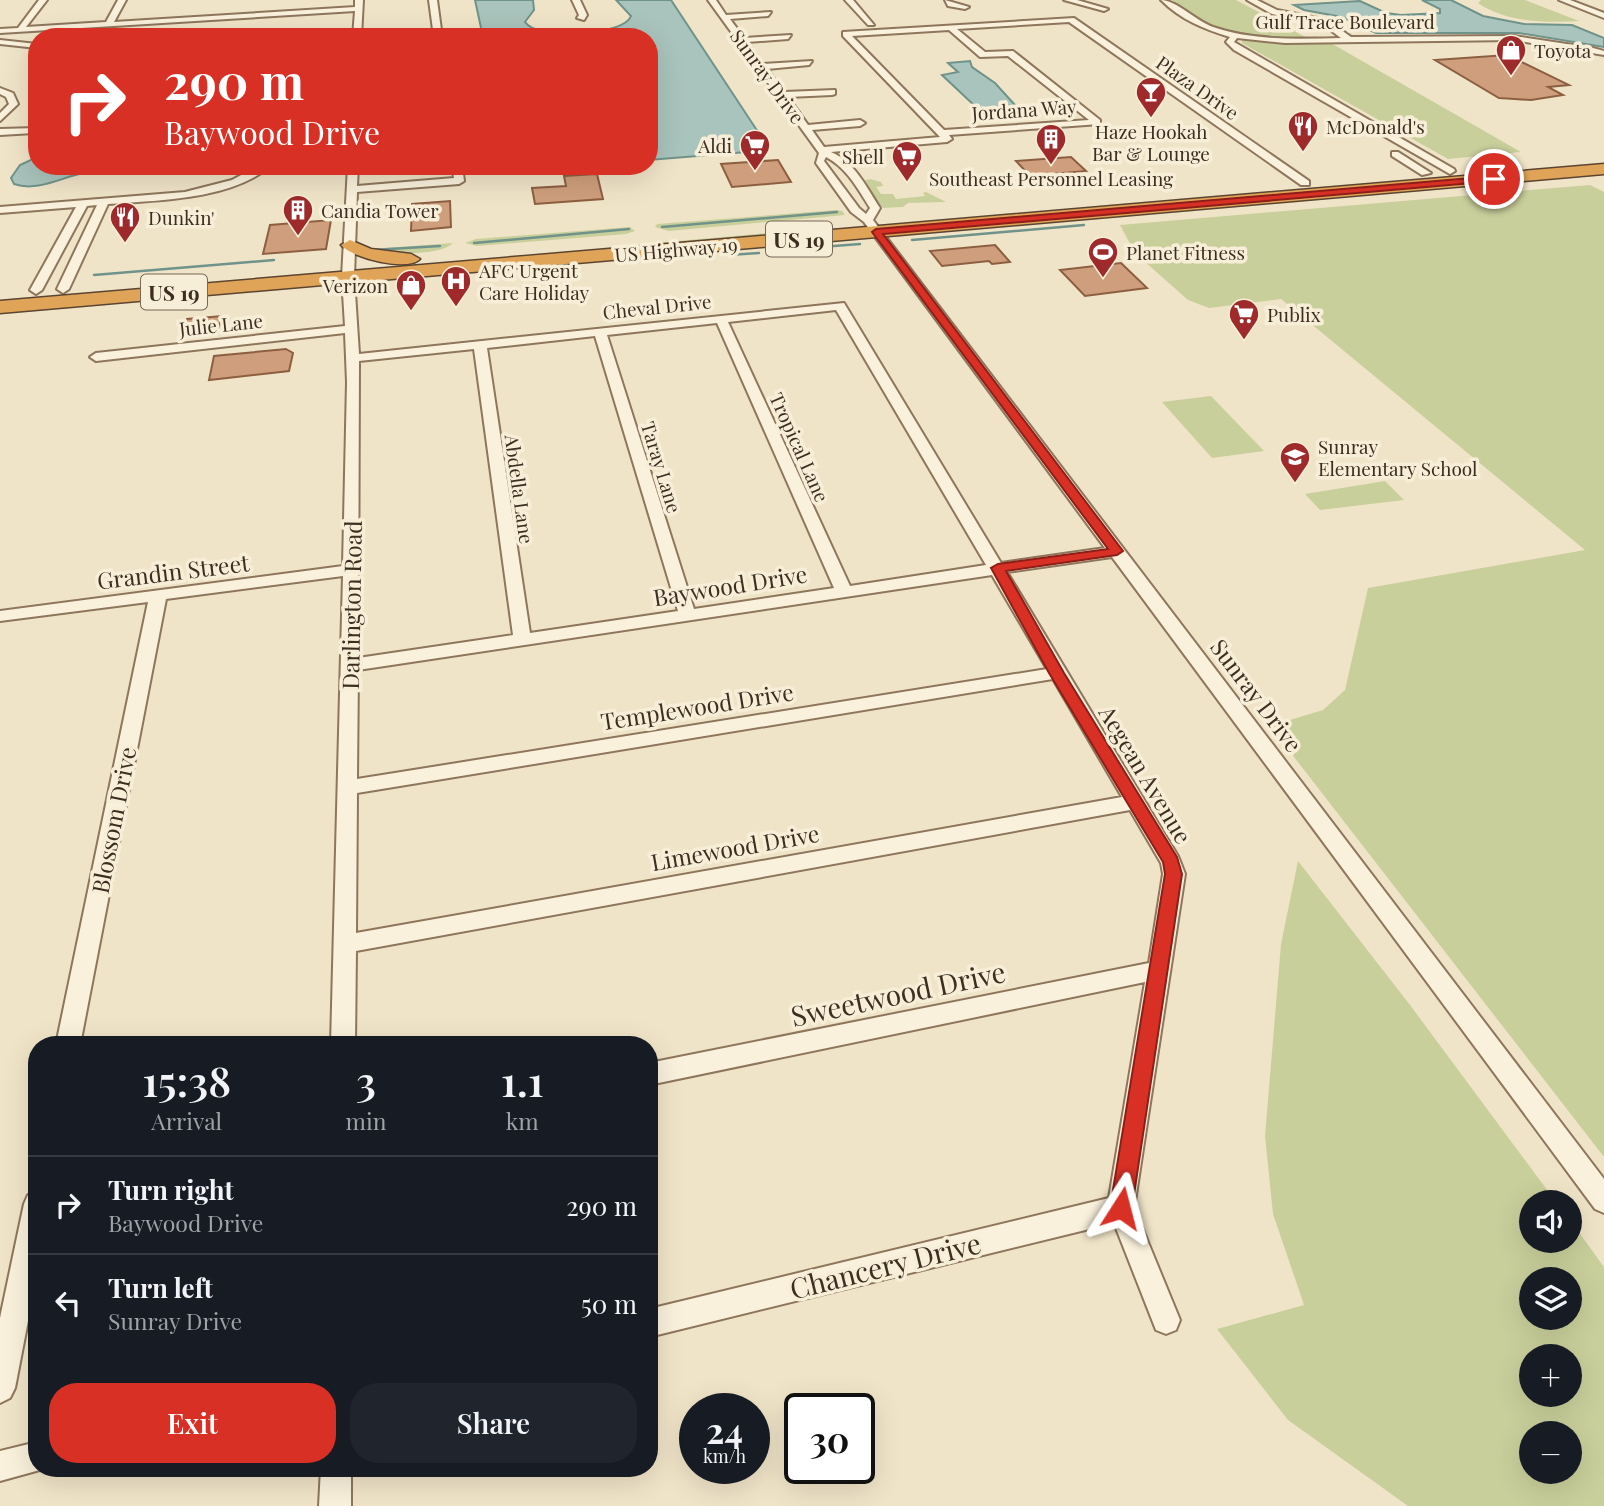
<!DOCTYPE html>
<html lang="en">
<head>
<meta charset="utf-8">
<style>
	:root { --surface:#171b24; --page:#20242c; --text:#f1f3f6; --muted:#9ea1a6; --line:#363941; --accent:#d93025 }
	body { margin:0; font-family:"Playfair Display",serif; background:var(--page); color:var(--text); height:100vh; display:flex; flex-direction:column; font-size:26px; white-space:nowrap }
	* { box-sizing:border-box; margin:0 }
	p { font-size:23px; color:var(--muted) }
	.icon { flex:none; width:38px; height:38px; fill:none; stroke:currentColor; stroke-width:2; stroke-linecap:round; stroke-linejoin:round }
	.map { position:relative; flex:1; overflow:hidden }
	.details { position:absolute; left:28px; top:1036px; width:630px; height:441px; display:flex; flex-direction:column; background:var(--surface); border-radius:28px; box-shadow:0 7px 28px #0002 }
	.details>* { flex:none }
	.banner { position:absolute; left:28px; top:28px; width:630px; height:147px; border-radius:28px; box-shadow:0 7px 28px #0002; background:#d93025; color:#fff; overflow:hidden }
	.controls { position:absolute; left:1519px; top:1190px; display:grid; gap:14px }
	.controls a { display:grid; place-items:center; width:63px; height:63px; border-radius:50%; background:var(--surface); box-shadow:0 7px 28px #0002; font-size:35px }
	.speed { position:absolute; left:679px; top:1393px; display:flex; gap:14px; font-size:35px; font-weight:700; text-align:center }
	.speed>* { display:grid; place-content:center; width:91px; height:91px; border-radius:50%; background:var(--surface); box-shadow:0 7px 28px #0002; line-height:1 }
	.speed small { font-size:18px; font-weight:400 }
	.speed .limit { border:4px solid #111; border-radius:10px; background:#fff; color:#111 }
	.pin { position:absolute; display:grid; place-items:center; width:60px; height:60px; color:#fff; margin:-30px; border:4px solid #fff; border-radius:50%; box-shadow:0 2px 7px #0007 }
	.me { position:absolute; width:77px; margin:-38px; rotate:9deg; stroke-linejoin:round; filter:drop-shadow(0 0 5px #0008) }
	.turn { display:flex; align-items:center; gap:24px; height:147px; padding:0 21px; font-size:32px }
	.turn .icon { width:91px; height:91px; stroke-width:2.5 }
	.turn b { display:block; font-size:49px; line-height:60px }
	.eta { display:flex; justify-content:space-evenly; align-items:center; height:119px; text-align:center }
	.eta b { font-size:42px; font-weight:600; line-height:49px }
	.primary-button { display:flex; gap:14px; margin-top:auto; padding:14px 21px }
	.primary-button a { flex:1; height:80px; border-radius:28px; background:var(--accent); color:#fff; font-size:28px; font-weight:600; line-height:80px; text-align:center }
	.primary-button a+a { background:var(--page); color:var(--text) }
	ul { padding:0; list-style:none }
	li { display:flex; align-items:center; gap:21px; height:98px; padding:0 21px; border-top:2px solid var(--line) }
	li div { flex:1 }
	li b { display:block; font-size:26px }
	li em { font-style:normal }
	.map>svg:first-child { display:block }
</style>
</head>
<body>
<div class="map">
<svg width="1604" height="1506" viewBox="0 0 1604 1506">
	<rect width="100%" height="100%" fill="#f0e4c8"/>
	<g fill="#c9cf9b" fill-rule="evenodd">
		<path d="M1172 0H1236L1307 38C1263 37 1202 38 1172 0Z"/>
		<path d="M1481 0H1525L1579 21C1546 23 1507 23 1478 3Z"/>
		<polygon points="1242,39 1329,42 1521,152 1448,159 1242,43"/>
		<polygon points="870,179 881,182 883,186 876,187 881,194 893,194 896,199 925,196 923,193 926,192 946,202 908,203 903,207 883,208 862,181"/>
		<polygon points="1590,185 1604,192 1604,1157 1270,726 1323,710 1345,690 1368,588 1585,550 1281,299 1209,308 1188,300 1135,253 1120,225"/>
		<polygon points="836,210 842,211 845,215 669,231 655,227 657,224"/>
		<polygon points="630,227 635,231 626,234 477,246 465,243 476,239"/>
		<polygon points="824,228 845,228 576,254 622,246"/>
		<path d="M453 243C440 256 388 255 371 249Z"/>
		<polygon points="1211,396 1264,451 1212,458 1162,402"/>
		<polygon points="1385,481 1404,500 1320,510 1305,494"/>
		<path d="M1298 861 1410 1005 1556 1202H1531V1241H1570V1220L1604 1267V1506H1408L1288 1420 1217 1329 1304 1305 1273 1214 1265 1136 1281 944ZM1531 1279H1570V1318H1531ZM1531 1356H1570V1395H1531ZM1531 1433H1570V1472H1531Z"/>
	</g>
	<g fill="#a9c4bc" stroke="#6f938a" stroke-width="2">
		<path d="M475 0H533L534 10 525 22C537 41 624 36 631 16L616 0H671L764 141 759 151 649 160V37H483Z"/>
		<polygon points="1422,0 1451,0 1483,16 1524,24 1572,25 1604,38 1604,47 1519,33 1376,33 1342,17 1304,10 1294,5 1360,1 1386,13 1401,15 1440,13 1440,9"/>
		<polygon points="970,61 972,67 995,83 1015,105 978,109 942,75 958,72 948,63"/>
		<path d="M37 157V166H206C165 181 125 164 83 173 60 178 37 192 14 184L11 178 20 165Z"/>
	</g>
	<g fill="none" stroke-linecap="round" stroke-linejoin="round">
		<g stroke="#6f938a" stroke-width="2.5">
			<polyline points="662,227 837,212"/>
			<polyline points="912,240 1084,225"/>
			<polyline points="474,243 629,229"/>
			<polyline points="808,248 860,244"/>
			<polyline points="372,250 440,246"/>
			<polyline points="729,255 759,253"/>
			<polyline points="94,275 274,260"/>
		</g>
	</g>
	<g fill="#cf9f7d" stroke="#8d5f41" stroke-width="2">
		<polygon points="1507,55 1569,85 1548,87 1563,95 1531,100 1499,98 1435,60"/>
		<polygon points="1071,157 1086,171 1030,176 1016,161"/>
		<polygon points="778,160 791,182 732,187 721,164"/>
		<polygon points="597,174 603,199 535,204 532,188 566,186 564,176"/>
		<polygon points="450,201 451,227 411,231 412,204"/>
		<polygon points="331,220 326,249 263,254 270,225"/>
		<polygon points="995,245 1010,262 992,264 989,261 942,266 930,251"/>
		<polygon points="1121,263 1147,288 1085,296 1060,270"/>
		<polygon points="222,316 218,331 182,334 187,319"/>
		<polygon points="286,349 293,353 289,371 209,380 214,356"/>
	</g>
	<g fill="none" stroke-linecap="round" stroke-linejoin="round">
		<g stroke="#8d765c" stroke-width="4">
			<g id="minor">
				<polygon points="39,0 47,0 26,27 106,22 118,0 126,0 114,22 355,7 355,0 363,0 361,37 353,37 355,11 0,33 0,29 18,28"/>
				<polygon points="429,0 437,0 442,37 434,37"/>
				<polygon points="572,0 580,0 587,15 584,20 577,18 579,15"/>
				<path d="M708 0H716L726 15 771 12 768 16 730 19 744 38 791 35 788 39 747 42 763 64 812 61 809 65 767 69 784 92 835 90V94L832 95 788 97 808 125 860 120 865 123 860 126 812 130 824 147 940 137 843 36V32L1074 18 1309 181V185H1301L1069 22 957 29 985 52 1013 51 1100 120V124L949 135 952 139 947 142 831 152C854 161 867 188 880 208L873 220 1604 1179V1213L1595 1209 1112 557 1007 572 1178 856 1185 874 1134 1208 1180 1320 1176 1330 1166 1334 1156 1330 1114 1223 649 1337V1309L1109 1198 1145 982 649 1085V1063L1149 963 1163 874 1161 863 1130 810 356 951 355 1045H331L343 576 166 599 80 1045H56L148 602 0 621V611L343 566 347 382 345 333 96 361 90 357 96 353 345 326 342 277 348 166H358L357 186 454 178 452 166H462L464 181 459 184 357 192 354 277 359 354 844 303 1001 563 1105 548 864 222 851 212 816 163 819 153ZM949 30 980 57 1008 56 1089 120 944 130 852 36ZM826 157C847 168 858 189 870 208L866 214 859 208 824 161ZM836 310 986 565 850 586 728 322ZM717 323 834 588 694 609 607 335ZM595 336 678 611 530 633 487 348ZM474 349 513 635 358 658 359 361ZM992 575 1047 669 357 779 358 670ZM1053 679 1122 797 356 933 357 793Z"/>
				<polygon points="845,0 853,0 874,25 868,25"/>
				<polygon points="945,0 969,7 965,9 948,6"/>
				<polygon points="1064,0 1077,0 1108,9 1104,11"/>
				<path d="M1161 0C1176 0 1196 21 1213 27 1254 41 1298 39 1341 38L1322 24 1272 14 1247 0H1257L1277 10 1327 20 1351 37 1514 36 1593 48 1604 51V55L1514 40 1285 43 1237 38 1234 42 1454 169 1455 171 1450 174 1234 50 1226 42 1230 37C1204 29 1181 20 1161 0Z"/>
				<polygon points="1559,0 1570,0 1604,13 1604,18"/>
				<polygon points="286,31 302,34 299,37 277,37"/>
				<polygon points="0,40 37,44 37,48 0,44"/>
				<polygon points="0,88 13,93 18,104 0,121 0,113 9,104 6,97 0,94"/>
				<polygon points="37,128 34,133 0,135 0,129"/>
				<polygon points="1392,152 1398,152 1431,173 1422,175 1392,156"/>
				<path d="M258 166H271C229 200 159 200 108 204L69 289 63 293 57 289 97 205 87 206 42 290 36 294 30 290 76 207 0 213V207L185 192 232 180Z"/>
				<polygon points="37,1191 37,1274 15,1388 10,1398 0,1403 0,1318 24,1204 28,1195"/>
				<polygon points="37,1442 37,1468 47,1468 0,1481 0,1451"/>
				<polygon points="321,1468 351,1468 351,1506 319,1506"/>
			</g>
		</g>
		<g stroke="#5b4430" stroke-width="3">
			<g id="highway">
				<polygon points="1604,164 1604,174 0,313 0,301"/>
				<path d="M350 240 371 249 411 254 420 259C408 272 352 258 341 245Z"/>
			</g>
		</g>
		<use href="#minor" fill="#faf1dc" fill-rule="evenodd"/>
		<use href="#highway" fill="#e0a458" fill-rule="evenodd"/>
	</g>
	<polygon fill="#d93025" stroke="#8d1f18" stroke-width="2" points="1494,176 1497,181 883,234 1123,551 1117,555 1006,571 1064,673 1177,857 1182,874 1132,1208 1129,1215 1121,1219 1113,1215 1110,1208 1165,874 1163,862 1049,673 991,568 998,564 1108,549 872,232 876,229"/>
	<defs>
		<g id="shop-pin" transform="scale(1.575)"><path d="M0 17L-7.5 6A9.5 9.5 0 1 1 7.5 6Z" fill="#9e2a2b" stroke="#f7eed8"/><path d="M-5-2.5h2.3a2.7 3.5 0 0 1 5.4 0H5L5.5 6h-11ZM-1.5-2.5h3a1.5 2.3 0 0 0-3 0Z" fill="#fff"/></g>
		<g id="bar-pin" transform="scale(1.575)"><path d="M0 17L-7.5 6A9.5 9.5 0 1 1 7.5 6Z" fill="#9e2a2b" stroke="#f7eed8"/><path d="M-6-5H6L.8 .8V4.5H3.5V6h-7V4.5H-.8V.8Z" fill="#fff"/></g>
		<g id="restaurant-pin" transform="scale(1.575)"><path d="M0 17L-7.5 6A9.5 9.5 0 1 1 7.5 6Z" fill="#9e2a2b" stroke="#f7eed8"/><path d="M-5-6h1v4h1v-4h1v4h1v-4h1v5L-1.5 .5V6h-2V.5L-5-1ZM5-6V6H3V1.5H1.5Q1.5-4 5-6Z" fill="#fff"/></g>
		<g id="building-pin" transform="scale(1.575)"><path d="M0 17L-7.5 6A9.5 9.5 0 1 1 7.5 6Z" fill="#9e2a2b" stroke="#f7eed8"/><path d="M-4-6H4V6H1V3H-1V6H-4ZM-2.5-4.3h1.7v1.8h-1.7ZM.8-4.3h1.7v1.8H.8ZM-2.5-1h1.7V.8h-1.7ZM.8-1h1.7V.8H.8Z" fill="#fff"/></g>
		<g id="supermarket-pin" transform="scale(1.575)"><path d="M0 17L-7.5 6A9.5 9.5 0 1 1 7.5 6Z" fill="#9e2a2b" stroke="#f7eed8"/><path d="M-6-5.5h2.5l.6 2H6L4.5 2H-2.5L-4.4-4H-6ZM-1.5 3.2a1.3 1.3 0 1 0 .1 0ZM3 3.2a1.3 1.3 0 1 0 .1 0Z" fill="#fff"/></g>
		<g id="stadium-pin" transform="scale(1.575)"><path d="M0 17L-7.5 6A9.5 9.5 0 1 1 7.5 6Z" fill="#9e2a2b" stroke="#f7eed8"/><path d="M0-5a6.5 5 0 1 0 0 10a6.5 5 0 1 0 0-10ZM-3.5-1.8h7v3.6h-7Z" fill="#fff"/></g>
		<g id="hospital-pin" transform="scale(1.575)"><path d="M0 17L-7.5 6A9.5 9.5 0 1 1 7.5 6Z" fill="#9e2a2b" stroke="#f7eed8"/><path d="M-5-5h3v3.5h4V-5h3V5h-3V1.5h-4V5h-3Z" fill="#fff"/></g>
		<g id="school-pin" transform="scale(1.575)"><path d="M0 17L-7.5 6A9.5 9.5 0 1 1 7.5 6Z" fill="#9e2a2b" stroke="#f7eed8"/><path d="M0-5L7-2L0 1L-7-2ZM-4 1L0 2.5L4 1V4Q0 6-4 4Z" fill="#fff"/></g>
	</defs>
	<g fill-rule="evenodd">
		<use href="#shop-pin" x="1511" y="50"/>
		<use href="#bar-pin" x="1151" y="92"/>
		<use href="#restaurant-pin" x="1303" y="126"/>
		<use href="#building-pin" x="1051" y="139"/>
		<use href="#supermarket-pin" x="755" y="145"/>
		<use href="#supermarket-pin" x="907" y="156"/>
		<use href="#building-pin" x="298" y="210"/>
		<use href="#restaurant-pin" x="125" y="217"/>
		<use href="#stadium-pin" x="1103" y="252"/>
		<use href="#hospital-pin" x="456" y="281"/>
		<use href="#shop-pin" x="411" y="285"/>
		<use href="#supermarket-pin" x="1244" y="314"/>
		<use href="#school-pin" x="1295" y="457"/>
	</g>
	<g text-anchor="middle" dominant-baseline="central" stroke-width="7" stroke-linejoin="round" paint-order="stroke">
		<g font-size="19" fill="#3d2e20" stroke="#f7eed8">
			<text x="1345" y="21">Gulf Trace Boulevard</text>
			<text transform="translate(768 76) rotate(54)">Sunray Drive</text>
			<text transform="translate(1198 87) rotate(35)">Plaza Drive</text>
			<text transform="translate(1024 109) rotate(-4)">Jordana Way</text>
			<text transform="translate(676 249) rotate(-5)">US Highway 19</text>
			<text transform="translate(657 306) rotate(-6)">Cheval Drive</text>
			<text transform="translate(221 324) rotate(-6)">Julie Lane</text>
			<text transform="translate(800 447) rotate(66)">Tropical Lane</text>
			<text transform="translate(662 467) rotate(73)">Taray Lane</text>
			<text transform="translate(520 489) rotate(82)">Abdella Lane</text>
		</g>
		<g font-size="19" fill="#3d2e20" stroke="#f7eed8" text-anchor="start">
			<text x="1534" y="50">Toyota</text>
			<text x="1326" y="126">McDonald's</text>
			<text x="1151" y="131" text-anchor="middle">Haze Hookah<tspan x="1151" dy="22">Bar &amp; Lounge</tspan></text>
			<text x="732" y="145" text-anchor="end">Aldi</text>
			<text x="884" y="156" text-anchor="end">Shell</text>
			<text x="1051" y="178" text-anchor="middle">Southeast Personnel Leasing</text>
			<text x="321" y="210">Candia Tower</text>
			<text x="148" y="217">Dunkin'</text>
			<text x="1126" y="252">Planet Fitness</text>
			<text x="479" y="270">AFC Urgent<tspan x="479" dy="22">Care Holiday</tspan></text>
			<text x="388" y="285" text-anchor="end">Verizon</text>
			<text x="1267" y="314">Publix</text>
			<text x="1318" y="446">Sunray<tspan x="1318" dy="22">Elementary School</tspan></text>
		</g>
		<g fill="#f7eed8" stroke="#756857" stroke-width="2">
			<rect x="766" y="221.5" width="66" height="35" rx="5"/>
			<rect x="141" y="274.5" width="66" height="35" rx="5"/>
		</g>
		<g font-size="21" font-weight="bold" fill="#3d2e20">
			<text x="799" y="239">US 19</text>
			<text x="174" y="292">US 19</text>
		</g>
		<g font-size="23" fill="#3d2e20" stroke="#f7eed8">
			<text transform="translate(173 571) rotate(-7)">Grandin Street</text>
			<text transform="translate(730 585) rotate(-9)">Baywood Drive</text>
			<text transform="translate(351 605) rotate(-89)">Darlington Road</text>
			<text transform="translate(1257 695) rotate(53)">Sunray Drive</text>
			<text transform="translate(697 706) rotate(-9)">Templewood Drive</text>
			<text transform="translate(1146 774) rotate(59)">Aegean Avenue</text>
			<text transform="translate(113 820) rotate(-79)">Blossom Drive</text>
			<text transform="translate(735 847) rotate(-10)">Limewood Drive</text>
		</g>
		<g font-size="28" fill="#3d2e20" stroke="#f7eed8">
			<text transform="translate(898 993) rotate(-12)">Sweetwood Drive</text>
			<text transform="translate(885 1265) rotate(-14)">Chancery Drive</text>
		</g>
	</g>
</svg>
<div class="controls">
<a><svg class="icon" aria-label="sound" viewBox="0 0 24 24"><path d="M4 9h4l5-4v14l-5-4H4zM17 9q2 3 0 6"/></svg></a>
<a><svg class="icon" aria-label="layers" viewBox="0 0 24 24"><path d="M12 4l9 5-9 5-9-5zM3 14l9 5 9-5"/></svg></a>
<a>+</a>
<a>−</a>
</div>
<div class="speed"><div>24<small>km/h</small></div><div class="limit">30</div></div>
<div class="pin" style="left:1494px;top:179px;background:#d93025"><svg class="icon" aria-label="arrive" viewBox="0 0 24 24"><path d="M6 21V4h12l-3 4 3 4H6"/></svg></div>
<svg class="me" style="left:1121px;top:1208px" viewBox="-20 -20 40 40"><path d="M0-17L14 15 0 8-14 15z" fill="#d93025" stroke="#fff" stroke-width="4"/></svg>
<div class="banner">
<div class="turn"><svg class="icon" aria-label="right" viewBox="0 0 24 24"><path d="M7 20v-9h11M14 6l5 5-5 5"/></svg><div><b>290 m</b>Baywood Drive</div></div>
</div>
<section class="details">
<div class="eta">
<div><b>15:38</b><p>Arrival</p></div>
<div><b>3</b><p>min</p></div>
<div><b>1.1</b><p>km</p></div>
</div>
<ul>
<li><svg class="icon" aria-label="right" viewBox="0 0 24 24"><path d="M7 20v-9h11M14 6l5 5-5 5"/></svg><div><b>Turn right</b><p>Baywood Drive</p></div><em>290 m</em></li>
<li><svg class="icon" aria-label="left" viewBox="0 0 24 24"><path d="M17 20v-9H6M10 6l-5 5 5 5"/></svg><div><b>Turn left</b><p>Sunray Drive</p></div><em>50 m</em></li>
</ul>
<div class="primary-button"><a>Exit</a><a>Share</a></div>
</section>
</div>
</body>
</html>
